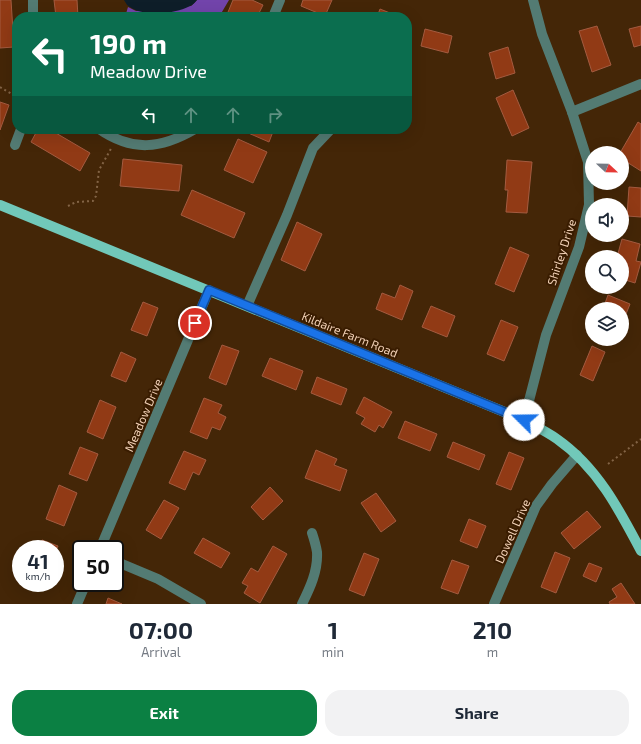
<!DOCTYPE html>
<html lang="en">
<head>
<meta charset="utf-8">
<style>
	:root { --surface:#fff; --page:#f2f2f3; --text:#1f2937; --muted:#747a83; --accent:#0b8043 }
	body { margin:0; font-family:"Exo 2",sans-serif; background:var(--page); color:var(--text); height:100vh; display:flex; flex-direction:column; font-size:15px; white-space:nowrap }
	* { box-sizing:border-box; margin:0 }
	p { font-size:13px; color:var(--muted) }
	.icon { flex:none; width:22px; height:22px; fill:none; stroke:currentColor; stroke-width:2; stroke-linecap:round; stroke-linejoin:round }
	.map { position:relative; height:604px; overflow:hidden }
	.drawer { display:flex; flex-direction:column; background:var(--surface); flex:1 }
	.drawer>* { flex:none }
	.guide { position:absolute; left:12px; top:12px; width:400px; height:122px; border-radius:16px; box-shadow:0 4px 16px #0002; background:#0b6e4f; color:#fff; overflow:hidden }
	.needle { width:26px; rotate:112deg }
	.buttons { position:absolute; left:585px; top:146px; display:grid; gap:8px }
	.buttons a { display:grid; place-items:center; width:44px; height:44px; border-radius:50%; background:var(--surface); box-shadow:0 4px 16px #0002; font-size:20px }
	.speed { position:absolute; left:12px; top:540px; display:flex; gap:8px; font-size:20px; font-weight:700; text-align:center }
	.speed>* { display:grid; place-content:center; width:52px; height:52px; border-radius:50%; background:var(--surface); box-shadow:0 4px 16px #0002; line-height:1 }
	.speed small { font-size:10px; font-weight:400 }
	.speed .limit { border:2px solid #111; border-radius:6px; background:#fff; color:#111 }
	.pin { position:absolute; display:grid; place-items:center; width:34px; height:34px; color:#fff; margin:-17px; border:2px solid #fff; border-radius:50%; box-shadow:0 1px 4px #0007 }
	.me { position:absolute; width:44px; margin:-22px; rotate:292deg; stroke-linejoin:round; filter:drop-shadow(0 0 3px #0008) }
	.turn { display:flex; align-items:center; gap:14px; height:84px; padding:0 12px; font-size:18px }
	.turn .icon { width:52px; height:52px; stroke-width:2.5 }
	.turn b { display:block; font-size:28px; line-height:34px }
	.lanes { display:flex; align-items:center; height:38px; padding:0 12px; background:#0003; justify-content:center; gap:20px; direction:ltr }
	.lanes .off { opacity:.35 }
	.eta { display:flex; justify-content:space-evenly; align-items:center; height:68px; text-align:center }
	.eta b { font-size:24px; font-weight:700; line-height:28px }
	.cta { display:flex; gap:8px; margin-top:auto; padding:8px 12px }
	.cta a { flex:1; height:46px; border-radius:16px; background:var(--accent); color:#fff; font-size:16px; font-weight:700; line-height:46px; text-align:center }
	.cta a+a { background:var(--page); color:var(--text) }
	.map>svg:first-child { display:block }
</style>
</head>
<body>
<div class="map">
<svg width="641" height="604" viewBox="0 0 641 604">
	<rect width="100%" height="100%" fill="#442607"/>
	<polygon fill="#7244ab" points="197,0 229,0 219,17 125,17 128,7 136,11 191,6"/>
	<path fill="#0e1e29" d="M124 0H197C195 2 193 5 190 6 176 14 143 17 130 7 127 6 126 3 124 0Z"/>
	<g fill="#913a15" stroke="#a45b40">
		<polygon points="0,0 11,0 14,47 0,48"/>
		<polygon points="54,0 77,0 78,17 56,17"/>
		<polygon points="233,0 252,0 263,5 257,17 226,17"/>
		<polygon points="303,0 332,0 325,16 301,6"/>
		<polygon points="380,9 400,17 377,17"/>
		<polygon points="597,26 611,65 592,72 579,31"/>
		<polygon points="641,26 641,45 634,47 629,29"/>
		<polygon points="425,29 452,36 448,53 421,46"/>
		<polygon points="508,47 515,73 496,79 489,53"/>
		<polygon points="513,90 529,128 512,136 496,98"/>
		<polygon points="0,102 9,105 0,130"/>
		<polygon points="638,122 641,124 641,171 622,159 622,153 620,153"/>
		<polygon points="38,129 49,129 90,153 80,171 31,142"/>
		<polygon points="247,129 274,129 269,142 246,132"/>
		<polygon points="238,139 267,152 253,183 224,170"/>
		<polygon points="123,159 182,165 179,191 120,186"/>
		<polygon points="507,160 532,162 527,213 506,212 508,190 505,190"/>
		<polygon points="629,187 641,188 641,217 627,216"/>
		<polygon points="192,190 245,213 234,238 181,215"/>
		<polygon points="297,222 322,234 305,271 281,260"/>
		<polygon points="622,239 640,244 636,261 641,262 635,283 622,279 622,257 617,257"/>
		<polygon points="510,247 529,255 514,292 495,284"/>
		<polygon points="400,285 413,291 402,320 376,309 382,293 395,298"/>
		<polygon points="608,295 630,304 624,319 622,318 622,309 603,309"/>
		<polygon points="143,302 158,308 147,336 131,330"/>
		<polygon points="431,306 455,316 447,337 422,327"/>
		<polygon points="501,320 518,327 504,361 487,354"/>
		<polygon points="222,345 239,351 226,385 209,378"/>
		<polygon points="592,346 605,352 593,381 580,375"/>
		<polygon points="121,352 136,359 126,382 111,376"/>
		<polygon points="270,358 303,371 296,390 262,376"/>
		<polygon points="317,377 347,389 341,405 311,393"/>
		<polygon points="364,397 392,412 383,428 379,425 375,432 361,424 365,418 356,413"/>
		<polygon points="204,398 222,405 218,413 226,417 220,430 212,427 207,439 190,432"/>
		<polygon points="100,400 116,407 103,439 87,432"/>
		<polygon points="405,421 437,434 430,451 398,438"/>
		<polygon points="453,442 485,455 479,470 447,457"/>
		<polygon points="80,447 98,454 87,481 69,474"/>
		<polygon points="316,450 337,459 334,465 347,470 340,491 305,478"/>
		<polygon points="184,451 206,460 199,475 193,472 185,490 169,483"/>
		<polygon points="509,452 524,458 511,490 496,484"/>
		<polygon points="59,485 77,493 64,526 46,519"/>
		<polygon points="270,487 283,501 263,520 251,507"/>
		<polygon points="376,493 396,521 381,532 361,503"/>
		<polygon points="164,500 179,508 161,539 146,530"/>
		<polygon points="587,511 601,527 574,549 561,533"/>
		<polygon points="469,519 486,526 477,548 460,541"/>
		<polygon points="203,538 230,553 221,568 194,553"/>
		<polygon points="42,540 58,546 55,553 55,549 38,549"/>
		<polygon points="273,546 287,554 260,603 244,593 248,586 242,583 251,568 258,572"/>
		<polygon points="555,552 570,558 556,593 541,587"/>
		<polygon points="364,553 379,559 364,596 349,590"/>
		<polygon points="452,560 469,566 458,594 441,588"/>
		<polygon points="589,563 602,568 596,582 583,576"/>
		<polygon points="621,583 635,604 610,604 609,602 617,597 612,589"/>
		<polygon points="108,598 122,604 106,604"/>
	</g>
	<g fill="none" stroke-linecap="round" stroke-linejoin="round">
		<g stroke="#836446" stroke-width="2" stroke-dasharray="2 3" stroke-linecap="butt">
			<polyline points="0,87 17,97"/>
			<polyline points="68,206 76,202 93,201 96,196 99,170 112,147"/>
			<polyline points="608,464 641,439"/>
		</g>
		<g stroke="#537b73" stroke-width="10">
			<polyline points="33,17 33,0"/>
			<polyline points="273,17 280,0"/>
			<polyline points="572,112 641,84"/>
			<path d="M99 129C132 152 161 149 195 129"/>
			<polyline points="15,145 21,129"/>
			<polyline points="247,306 287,215 313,148 331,129"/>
			<polyline points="524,420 546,335 579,247 589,205 588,162 572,112 542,34 533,0"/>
			<polyline points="100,549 209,290"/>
			<polyline points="115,561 158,579 201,604"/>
			<polyline points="77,604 86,583"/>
			<path d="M302 604C310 588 318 571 317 552 316 546 314 539 312 533"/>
			<polyline points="494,604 536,506 552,484 577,455"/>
		</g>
		<path stroke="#71c8b9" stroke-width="10" d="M0 205 524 420C535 426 547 432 557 439 597 467 619 509 641 551"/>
	</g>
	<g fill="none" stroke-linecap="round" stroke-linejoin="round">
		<g stroke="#114b97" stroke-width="10">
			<polyline id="route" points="195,323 209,290 524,420"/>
		</g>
		<use href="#route" stroke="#1a73e8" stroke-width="7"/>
	</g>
	<g text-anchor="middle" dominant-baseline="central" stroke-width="4" stroke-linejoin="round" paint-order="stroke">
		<g font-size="12" fill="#f3d2b7" stroke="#391c00">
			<text transform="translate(561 252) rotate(-72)">Shirley Drive</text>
			<text transform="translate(350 334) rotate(22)">Kildaire Farm Road</text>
			<text transform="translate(143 415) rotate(-67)">Meadow Drive</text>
			<text transform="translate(512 531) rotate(-66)">Dowell Drive</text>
		</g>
	</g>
</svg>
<div class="buttons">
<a><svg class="needle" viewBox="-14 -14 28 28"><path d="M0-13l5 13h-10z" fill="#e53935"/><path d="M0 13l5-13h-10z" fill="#747a83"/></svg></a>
<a><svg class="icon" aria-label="sound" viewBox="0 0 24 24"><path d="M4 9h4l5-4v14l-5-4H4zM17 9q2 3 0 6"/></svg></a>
<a><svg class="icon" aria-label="search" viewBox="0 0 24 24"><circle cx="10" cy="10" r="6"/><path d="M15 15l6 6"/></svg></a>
<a><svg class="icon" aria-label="layers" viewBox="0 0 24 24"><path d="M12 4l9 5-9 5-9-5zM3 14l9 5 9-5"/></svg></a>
</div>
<div class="speed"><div>41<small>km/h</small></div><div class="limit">50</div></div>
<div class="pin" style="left:195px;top:323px;background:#d93025"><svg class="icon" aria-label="arrive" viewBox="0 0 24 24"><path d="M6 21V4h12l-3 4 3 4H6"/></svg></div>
<svg class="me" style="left:524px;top:420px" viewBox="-20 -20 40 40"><circle r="19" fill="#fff"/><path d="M0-13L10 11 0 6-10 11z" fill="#1a73e8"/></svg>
<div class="guide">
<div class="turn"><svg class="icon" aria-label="left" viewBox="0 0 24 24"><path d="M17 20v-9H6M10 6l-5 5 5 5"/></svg><div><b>190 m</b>Meadow Drive</div></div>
<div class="lanes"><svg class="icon" aria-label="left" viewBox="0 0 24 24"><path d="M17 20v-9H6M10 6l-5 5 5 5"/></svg><svg class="icon off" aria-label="ahead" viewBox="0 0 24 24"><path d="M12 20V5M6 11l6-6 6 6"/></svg><svg class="icon off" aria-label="ahead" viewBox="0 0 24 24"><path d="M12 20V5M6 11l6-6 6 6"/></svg><svg class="icon off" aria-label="right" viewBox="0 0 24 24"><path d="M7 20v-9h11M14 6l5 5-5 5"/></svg></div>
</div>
</div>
<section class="drawer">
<div class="eta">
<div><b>07:00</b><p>Arrival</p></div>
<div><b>1</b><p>min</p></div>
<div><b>210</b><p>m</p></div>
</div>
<div class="cta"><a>Exit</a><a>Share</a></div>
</section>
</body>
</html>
